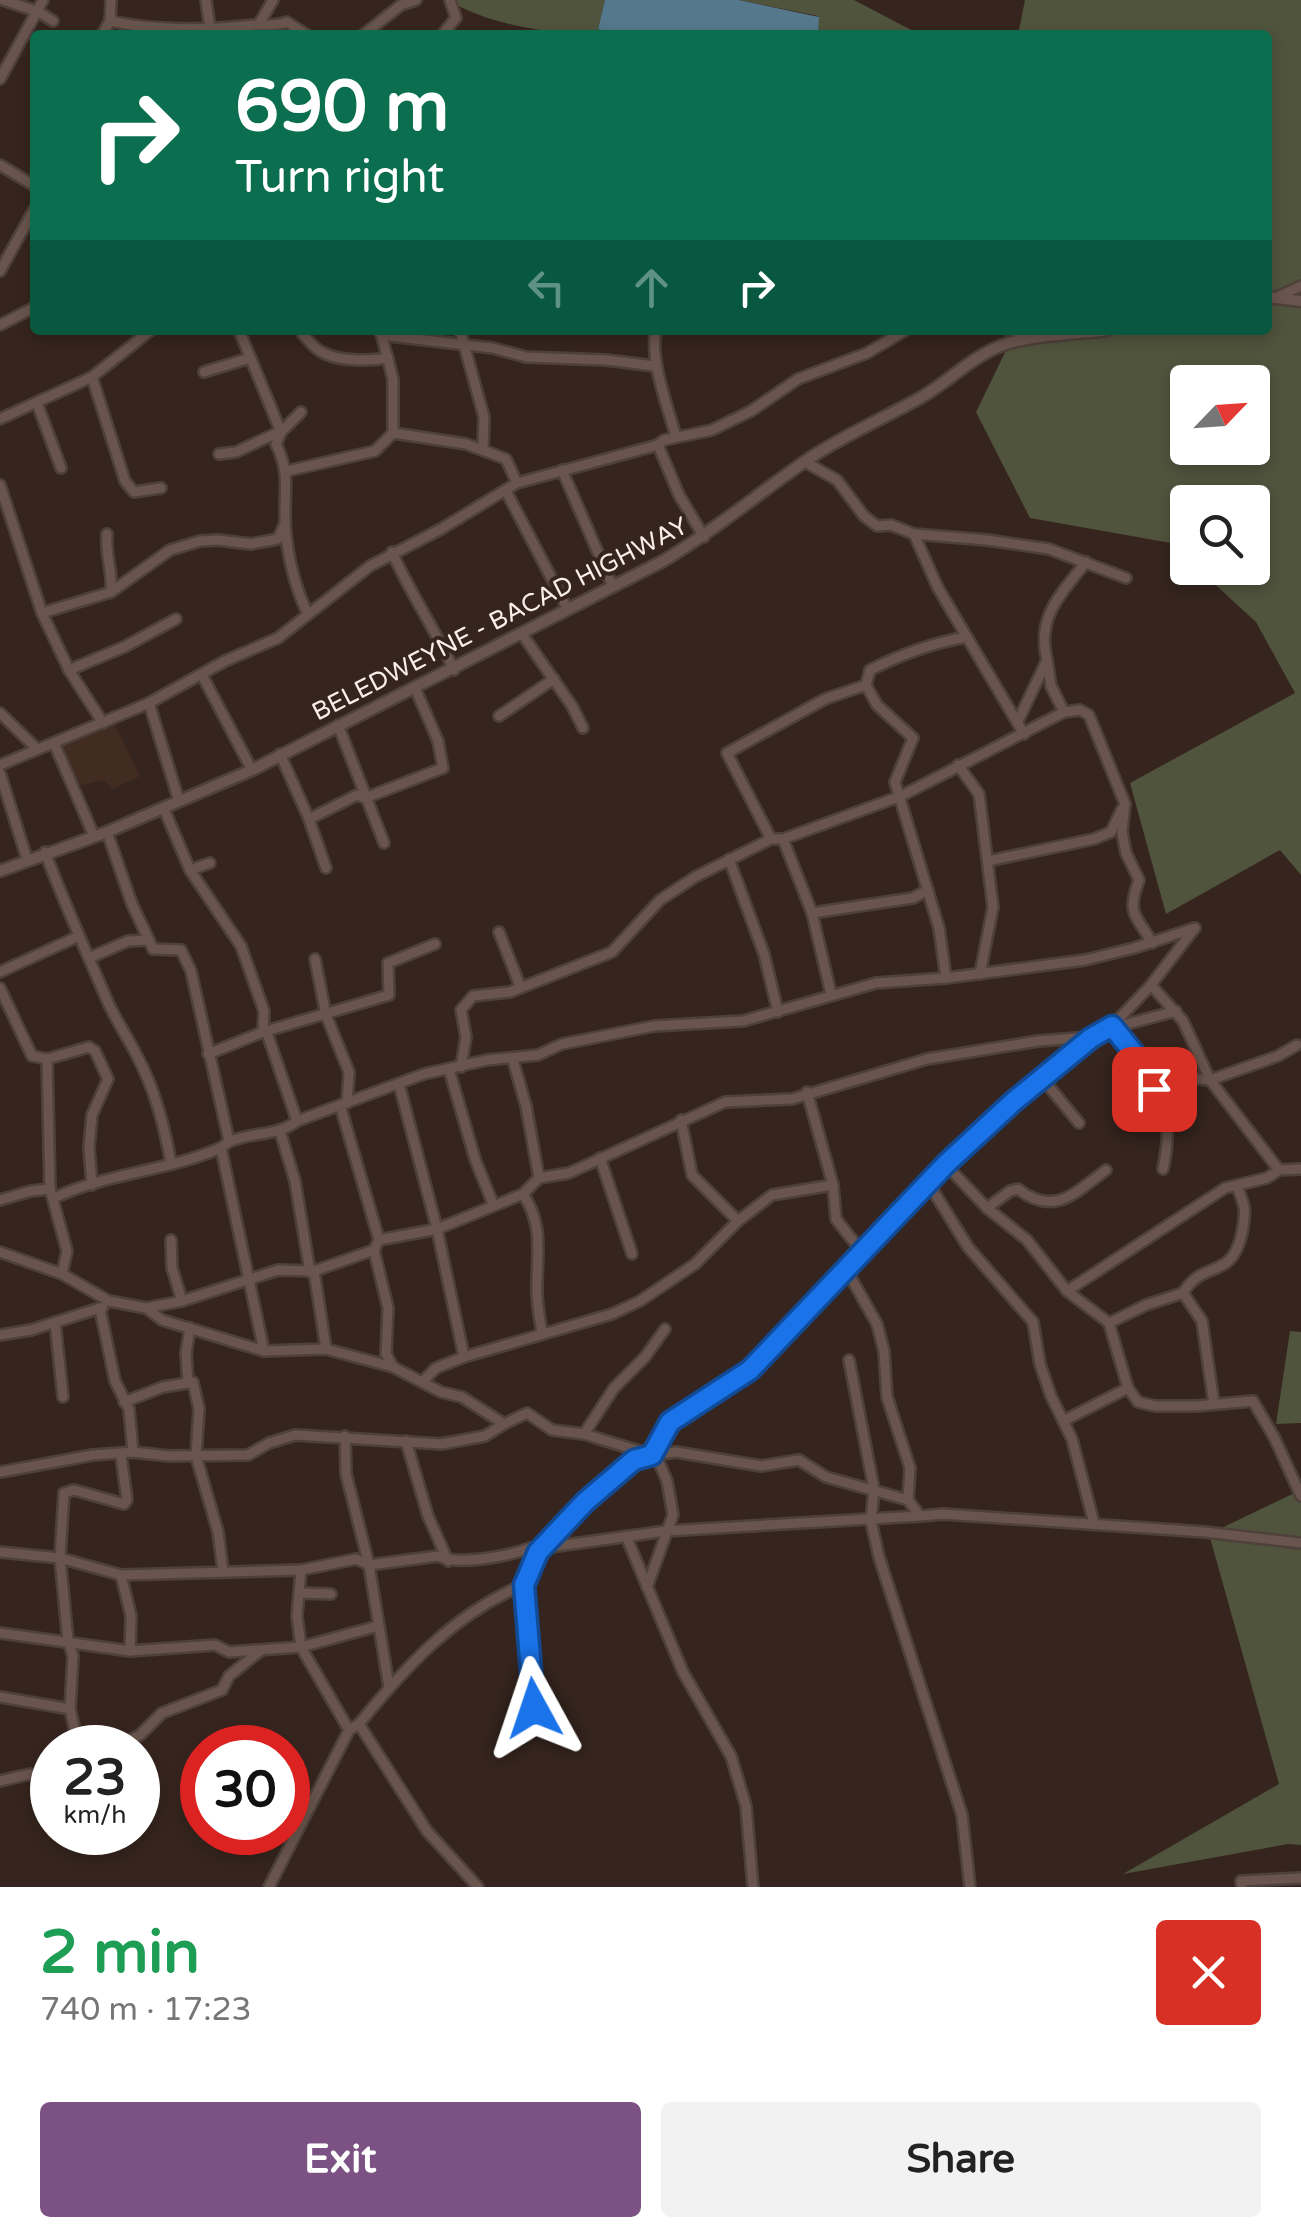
<!DOCTYPE html>
<html lang="en">
<head>
<meta charset="utf-8">
<style>
	:root { --surface:#fff; --page:#f2f2f2; --text:#222; --muted:#767676; --accent:#7c5284 }
	body { margin:0; font-family:"Varela Round",sans-serif; background:var(--page); color:var(--text); height:100vh; display:flex; flex-direction:column; font-size:38px; white-space:nowrap }
	* { box-sizing:border-box; margin:0 }
	p { font-size:32px; color:var(--muted) }
	.icon { flex:none; width:55px; height:55px; fill:none; stroke:currentColor; stroke-width:2; stroke-linecap:round; stroke-linejoin:round }
	.map { position:relative; height:1887px; overflow:hidden }
	.drawer { display:flex; flex-direction:column; background:var(--surface); flex:1 }
	.drawer>* { flex:none }
	.guide { position:absolute; left:30px; top:30px; width:1242px; height:305px; border-radius:10px; box-shadow:0 5px 15px #0003; background:#0b6e4f; color:#fff; overflow:hidden }
	.needle { width:65px; rotate:65deg }
	.buttons { position:absolute; left:1170px; top:365px; display:grid; gap:20px }
	.buttons a { display:grid; place-items:center; width:100px; height:100px; border-radius:10px; background:var(--surface); box-shadow:0 5px 15px #0003; font-size:50px }
	.speed { position:absolute; left:30px; top:1725px; display:flex; gap:20px; font-size:50px; font-weight:700; text-align:center }
	.speed>* { display:grid; place-content:center; width:130px; height:130px; border-radius:50%; background:var(--surface); box-shadow:0 5px 15px #0003; line-height:1 }
	.speed small { font-size:25px; font-weight:400 }
	.speed .limit { border:15px solid #d22; background:#fff; color:#111 }
	.pin { position:absolute; display:grid; place-items:center; width:85px; height:85px; color:#fff; margin:-42px; border-radius:20px; box-shadow:0 5px 15px #0006 }
	.me { position:absolute; width:110px; margin:-55px; rotate:355deg; stroke-linejoin:round; filter:drop-shadow(0 0 8px #0008) }
	.turn { display:flex; align-items:center; gap:35px; height:210px; padding:0 40px; font-size:45px }
	.turn .icon { width:130px; height:130px; stroke-width:2.5 }
	.turn b { display:block; font-size:70px; line-height:85px }
	.lanes { display:flex; align-items:center; height:95px; padding:0 40px; background:#0003; justify-content:center; gap:50px; direction:ltr }
	.lanes .off { opacity:.35 }
	.round { display:grid; place-items:center; flex:none; width:105px; height:105px; border-radius:10px; background:var(--page) }
	.overview { display:flex; align-items:center; justify-content:space-between; height:170px; padding:0 40px }
	h1 { font-size:60px; font-weight:700; line-height:75px; color:#1e9e55 }
	.action { display:flex; gap:20px; margin-top:auto; padding:20px 40px }
	.action a { flex:1; height:115px; border-radius:10px; background:var(--accent); color:#fff; font-size:40px; font-weight:700; line-height:115px; text-align:center }
	.action a+a { background:var(--page); color:var(--text) }
	.map>svg:first-child { display:block }
</style>
</head>
<body>
<div class="map">
<svg width="1301" height="1887" viewBox="0 0 1301 1887">
	<rect width="100%" height="100%" fill="#36251e"/>
	<polygon fill="#422b21" points="114,723 140,776 113,789 103,780 79,786 61,743 84,731"/>
	<g fill="#50543d" fill-rule="evenodd">
		<path d="M448 0H605L598 29 618 35C563 35 496 29 448 0Z"/>
		<polygon points="739,0 854,0 921,35 818,35 818,16"/>
		<path d="M1025 0H1301V875L1280 850 1166 914 1130 783 1295 693 1256 622 1197 568H1252V502H1188L1187 558 1171 543 1030 518 976 412 1016 330H1268V35H1018ZM1188 382H1252V448H1188Z"/>
		<polygon points="1290,1331 1301,1332 1301,1423 1276,1424"/>
		<polygon points="1301,1490 1301,1845 1288,1844 1123,1874 1279,1784 1209,1534"/>
	</g>
	<polygon fill="#55788c" points="605,0 739,0 819,17 818,35 618,35 598,29"/>
	<g fill="none" stroke-linecap="round" stroke-linejoin="round">
		<g stroke="#4e403a" stroke-width="14">
			<g id="minor">
				<polyline points="3,0 39,12 53,21"/>
				<polyline points="206,0 210,29"/>
				<path d="M110 21C154 31 210 30 255 25 267 24 274 27 287 22L307 35"/>
				<polyline points="259,24 273,0"/>
				<polyline points="102,35 110,21 111,0"/>
				<polyline points="363,35 401,5 416,0"/>
				<polyline points="442,35 456,18 450,0"/>
				<polyline points="0,79 43,0"/>
				<polyline points="0,165 35,186"/>
				<polyline points="0,271 35,208"/>
				<polyline points="1279,296 1301,286"/>
				<polyline points="0,325 35,307"/>
				<path d="M239 330 281 432 276 444C289 471 285 484 285 513 285 546 293 583 307 612"/>
				<polyline points="460,330 484,417 483,448"/>
				<path d="M656 330C649 359 668 407 676 437"/>
				<polyline points="1009,330 1038,336"/>
				<path d="M302 333C307 339 313 347 320 351 337 362 369 361 388 358"/>
				<polyline points="381,335 493,348 526,357 606,360 655,366"/>
				<polyline points="204,372 250,358"/>
				<polyline points="92,377 125,481 134,492 161,488"/>
				<polyline points="37,403 61,468"/>
				<polyline points="0,419 92,377 151,330"/>
				<polyline points="281,432 301,412"/>
				<polyline points="393,433 466,444 506,459 517,483"/>
				<polyline points="658,445 679,495 704,537"/>
				<polyline points="219,454 236,452 281,431"/>
				<polyline points="805,462 837,480 864,516 877,526 891,525 914,534 987,540 1049,549 1126,578"/>
				<polyline points="562,470 613,587"/>
				<polyline points="287,471 375,451 393,433 393,379 381,333"/>
				<polyline points="0,485 42,613 69,670 103,723"/>
				<polyline points="506,491 567,608"/>
				<path d="M107 534C105 555 113 572 111 592"/>
				<polyline points="914,534 938,588 1024,734"/>
				<path d="M392 552C410 593 435 629 454 670"/>
				<polyline points="42,613 111,592 170,550 200,541 218,540 251,544 278,539 285,523"/>
				<polyline points="522,634 572,706 583,728"/>
				<path d="M1047 660 1051 686 1064 712 1080 710 1089 715 1125 804 1122 832 1126 853 1139 880C1126 915 1136 914 1152 943"/>
				<polyline points="69,670 124,647 176,619"/>
				<polyline points="202,675 252,770"/>
				<polyline points="866,685 877,705 913,738 895,782 939,928 946,978"/>
				<polyline points="149,703 179,801"/>
				<polyline points="0,713 36,748"/>
				<polyline points="499,716 554,679"/>
				<path d="M1018 721 1047 660C1036 617 1061 594 1086 562"/>
				<polyline points="338,725 384,843"/>
				<polyline points="54,743 94,836"/>
				<polyline points="280,754 309,819"/>
				<polyline points="0,765 149,703 225,661 278,638 370,566 441,529 517,483 658,445 664,440 712,430 751,411 798,379 867,353 906,330"/>
				<polyline points="958,765 979,794 993,907 980,974"/>
				<polyline points="0,773 27,859"/>
				<polyline points="164,809 190,870 241,946 264,1011 263,1032"/>
				<polyline points="107,832 132,904 153,949 181,950 191,971 229,1141"/>
				<path d="M771 839 727 753 825 699 866 685 870 670C902 654 931 643 967 637"/>
				<polyline points="783,839 812,913 831,994"/>
				<path d="M45 852C64 903 86 951 107 1000 115 1019 127 1036 136 1054 155 1089 164 1125 171 1163"/>
				<polyline points="729,859 764,954 778,1012"/>
				<polyline points="988,861 1094,839 1111,832 1122,809"/>
				<polyline points="326,868 309,819 357,795 365,798 443,768 438,741 415,688"/>
				<polyline points="190,870 210,863"/>
				<polyline points="812,913 913,898 928,890"/>
				<polyline points="499,932 520,986"/>
				<polyline points="89,958 128,941 149,940"/>
				<polyline points="315,959 326,1015 349,1072 347,1103"/>
				<polyline points="0,972 77,937"/>
				<polyline points="1151,985 1183,1021 1210,1080 1278,1056 1297,1045"/>
				<polyline points="0,988 32,1056 47,1059 89,1047 95,1051 108,1079 92,1115 89,1148 92,1185"/>
				<polyline points="1114,1024 1151,985 1194,929"/>
				<path d="M1113 1026C1142 1067 1160 1077 1210 1080L1279 1170"/>
				<polyline points="267,1033 297,1121"/>
				<polyline points="208,1054 263,1032 389,995 388,963 435,944"/>
				<polyline points="47,1059 50,1189 67,1251 62,1274"/>
				<polyline points="513,1060 526,1106 539,1178"/>
				<path d="M1141 1062C1163 1107 1174 1118 1163 1169"/>
				<polyline points="461,1067 466,1037 461,1010 473,996 510,992 612,952 660,900 695,877 771,839 783,839 901,796 1064,712"/>
				<polyline points="449,1069 475,1159 493,1204"/>
				<polyline points="1042,1078 1079,1123"/>
				<polyline points="399,1084 437,1229 464,1357"/>
				<polyline points="807,1092 833,1185 836,1219 861,1251"/>
				<polyline points="340,1105 379,1240"/>
				<polyline points="681,1120 692,1175 738,1221"/>
				<polyline points="280,1131 295,1181 310,1272"/>
				<polyline points="221,1148 264,1351"/>
				<polyline points="600,1158 632,1254"/>
				<polyline points="946,1165 987,1208 1027,1240 1067,1291 1109,1323"/>
				<polyline points="929,1184 968,1247 1033,1322 1040,1364 1051,1396 1072,1439 1094,1523"/>
				<path d="M523 1194C545 1227 536 1256 537 1293 537 1306 540 1320 542 1333"/>
				<path d="M54 1198C107 1173 167 1171 218 1149 223 1147 226 1143 231 1141 253 1132 278 1136 297 1121L424 1074 487 1060 538 1055 562 1044 654 1026 743 1021 876 983 946 978 1085 960 1134 948 1195 928"/>
				<polyline points="0,1200 31,1191 50,1189"/>
				<path d="M987 1208 1010 1191 1018 1189C1054 1217 1075 1193 1106 1170"/>
				<polyline points="171,1240 172,1268 182,1301"/>
				<polyline points="374,1250 388,1308 386,1354 393,1367"/>
				<polyline points="0,1252 62,1274 109,1301 146,1308 162,1320 264,1351 326,1349 393,1367 441,1392 462,1397 504,1424 527,1413 552,1430 584,1434 652,1455 676,1452 761,1466 799,1460 826,1477 908,1500 920,1516 943,1514 1205,1532 1301,1543"/>
				<polyline points="846,1269 877,1324 884,1351 887,1397 910,1468 908,1500"/>
				<polyline points="314,1271 326,1349"/>
				<polyline points="1067,1291 1225,1188 1267,1178 1279,1170 1301,1169"/>
				<polyline points="1183,1293 1202,1321 1214,1404"/>
				<polyline points="146,1308 182,1301 278,1270 314,1271 374,1250 379,1240 437,1229 523,1194 539,1178 569,1173 725,1102 792,1099 927,1059 1038,1041 1090,1037"/>
				<polyline points="100,1309 115,1381 129,1409 133,1452"/>
				<polyline points="55,1322 63,1397"/>
				<polyline points="190,1328 186,1353 188,1383 193,1382 199,1409 196,1456 218,1532 223,1571"/>
				<polyline points="0,1335 31,1330 103,1307"/>
				<polyline points="849,1360 874,1489 871,1521 879,1557 962,1815 970,1887"/>
				<polyline points="423,1381 436,1368 464,1357 612,1314 640,1301 695,1264 738,1221 772,1195 833,1185"/>
				<polyline points="1128,1388 1138,1402 1155,1406 1196,1406 1253,1401 1274,1437 1301,1496"/>
				<polyline points="124,1402 163,1387 188,1383"/>
				<path d="M1065 1420 1128 1388 1109 1323 1146 1305 1183 1293C1204 1258 1231 1282 1242 1233 1246 1209 1246 1209 1237 1186"/>
				<polyline points="584,1434 614,1388 645,1357 665,1329"/>
				<polyline points="345,1436 346,1474 369,1565 389,1687"/>
				<polyline points="406,1441 428,1516 448,1561"/>
				<polyline points="0,1472 93,1455 133,1452 169,1456 248,1455 269,1443 295,1435 441,1444 485,1436 504,1424"/>
				<polyline points="626,1536 683,1672 731,1756 746,1806 753,1887"/>
				<polyline points="543,1548 666,1531 920,1516"/>
				<path d="M0 1552 60 1558 121 1575 301 1570 356 1559 369 1565 438 1556C458 1566 509 1556 530 1548L537 1552"/>
				<polyline points="301,1570 297,1616 301,1647 349,1730"/>
				<polyline points="121,1575 131,1616 130,1651"/>
				<polyline points="523,1585 534,1709"/>
				<polyline points="647,1587 673,1515 667,1481 658,1460 652,1455"/>
				<polyline points="300,1593 331,1594"/>
				<polyline points="0,1633 130,1651 215,1645 229,1652 301,1647 378,1626"/>
				<polyline points="0,1697 70,1709"/>
				<polyline points="359,1724 427,1831 478,1887"/>
				<polyline points="79,1748 70,1709 73,1656 68,1641 60,1558 64,1493 74,1490 124,1504 127,1500 121,1455"/>
				<polyline points="114,1748 140,1735 162,1713 222,1690 229,1676 260,1651"/>
				<polyline points="0,1781 30,1774 44,1777 52,1774"/>
				<path d="M269 1887 349 1730 359 1724C406 1666 454 1614 523 1585L537 1552 585 1502 634 1460 652 1455 671 1422 750 1370 946 1165 1058 1063 1101 1031 1176 1011"/>
				<polyline points="1242,1887 1241,1881 1301,1878"/>
			</g>
		</g>
		<g stroke="#4e403a" stroke-width="15">
			<g id="tertiary">
				<polyline points="1268,297 1301,301"/>
				<path d="M0 871 107 832 252 770 663 561C716 530 762 490 813 456 847 434 884 418 920 398 949 382 972 356 1003 345 1030 335 1078 334 1108 330"/>
			</g>
		</g>
		<use href="#minor" stroke="#69554d" stroke-width="9"/>
		<use href="#tertiary" stroke="#69554d" stroke-width="10"/>
	</g>
	<g fill="none" stroke-linecap="round" stroke-linejoin="round">
		<g stroke="#114b97" stroke-width="25">
			<polyline id="route" points="534,1708 524,1585 538,1552 585,1502 634,1460 652,1455 670,1422 750,1370 946,1164 1013,1102 1091,1038 1112,1026 1141,1062 1154,1089"/>
		</g>
		<use href="#route" stroke="#1a73e8" stroke-width="18"/>
	</g>
	<g text-anchor="middle" dominant-baseline="central" stroke-width="8" stroke-linejoin="round" paint-order="stroke">
		<g font-size="25" fill="#fbefea" stroke="#36251e">
			<text transform="translate(500 619) rotate(-27)">BELEDWEYNE - BACAD HIGHWAY</text>
		</g>
	</g>
</svg>
<div class="buttons">
<a><svg class="needle" viewBox="-14 -14 28 28"><path d="M0-13l5 13h-10z" fill="#e53935"/><path d="M0 13l5-13h-10z" fill="#767676"/></svg></a>
<a><svg class="icon" aria-label="search" viewBox="0 0 24 24"><circle cx="10" cy="10" r="6"/><path d="M15 15l6 6"/></svg></a>
</div>
<div class="speed"><div>23<small>km/h</small></div><div class="limit">30</div></div>
<div class="pin" style="left:1154px;top:1089px;background:#d93025"><svg class="icon" aria-label="arrive" viewBox="0 0 24 24"><path d="M6 21V4h12l-3 4 3 4H6"/></svg></div>
<svg class="me" style="left:534px;top:1708px" viewBox="-20 -20 40 40"><path d="M0-17L14 15 0 8-14 15z" fill="#1a73e8" stroke="#fff" stroke-width="4"/></svg>
<div class="guide">
<div class="turn"><svg class="icon" aria-label="right" viewBox="0 0 24 24"><path d="M7 20v-9h11M14 6l5 5-5 5"/></svg><div><b>690 m</b>Turn right</div></div>
<div class="lanes"><svg class="icon off" aria-label="left" viewBox="0 0 24 24"><path d="M17 20v-9H6M10 6l-5 5 5 5"/></svg><svg class="icon off" aria-label="ahead" viewBox="0 0 24 24"><path d="M12 20V5M6 11l6-6 6 6"/></svg><svg class="icon" aria-label="right" viewBox="0 0 24 24"><path d="M7 20v-9h11M14 6l5 5-5 5"/></svg></div>
</div>
</div>
<section class="drawer">
<div class="overview"><div><h1>2 min</h1><p>740 m · 17:23</p></div><a class="round" style="background:#d93025;color:#fff"><svg class="icon" aria-label="close" viewBox="0 0 24 24"><path d="M6 6l12 12M18 6L6 18"/></svg></a></div>
<div class="action"><a>Exit</a><a>Share</a></div>
</section>
</body>
</html>
